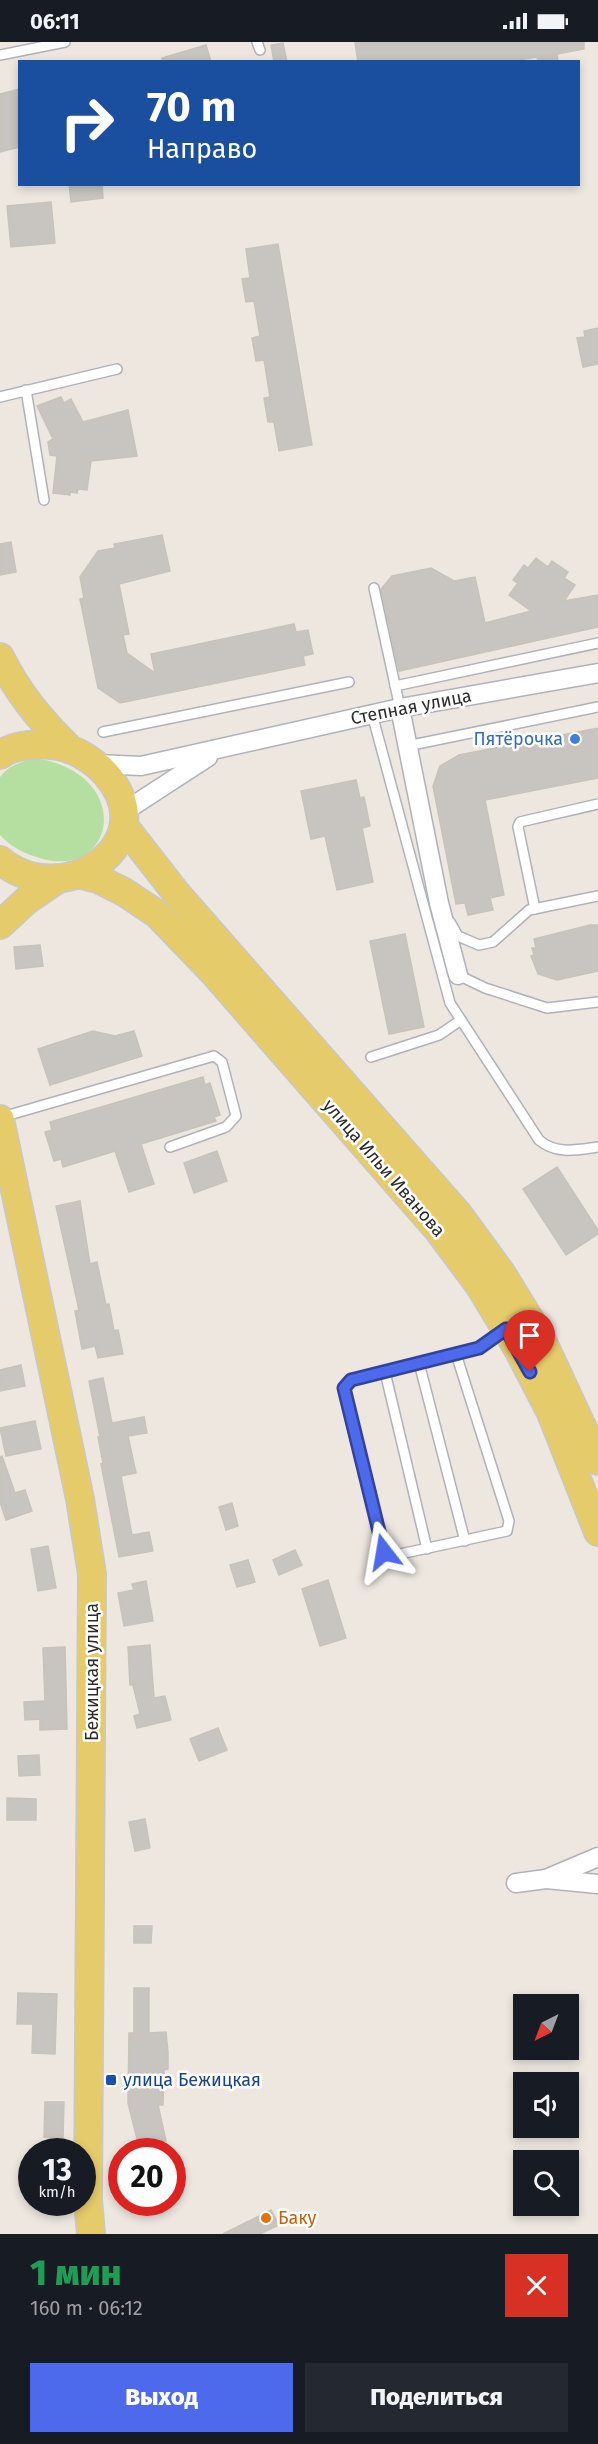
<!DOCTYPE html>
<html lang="ru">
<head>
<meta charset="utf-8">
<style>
	:root { --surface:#171b24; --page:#242831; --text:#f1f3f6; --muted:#9ea1a6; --accent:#4d69ec }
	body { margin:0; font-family:"Fira Sans",sans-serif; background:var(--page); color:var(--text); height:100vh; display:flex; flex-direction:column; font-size:22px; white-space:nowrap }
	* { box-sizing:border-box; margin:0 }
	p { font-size:20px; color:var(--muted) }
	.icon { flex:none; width:33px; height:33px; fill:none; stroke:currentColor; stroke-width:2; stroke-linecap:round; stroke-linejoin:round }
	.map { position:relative; height:2192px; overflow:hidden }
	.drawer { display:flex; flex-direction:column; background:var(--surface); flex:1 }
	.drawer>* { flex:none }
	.guide { position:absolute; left:18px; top:18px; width:562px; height:126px; border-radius:0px; box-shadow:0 3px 9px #0003; background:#1a4fa0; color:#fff; overflow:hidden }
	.needle { width:39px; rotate:222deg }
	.tools { position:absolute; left:513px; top:1952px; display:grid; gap:12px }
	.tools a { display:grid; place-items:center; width:66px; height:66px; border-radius:0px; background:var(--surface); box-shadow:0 3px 9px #0003; font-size:30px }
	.speed { position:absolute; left:18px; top:2096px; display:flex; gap:12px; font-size:30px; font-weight:700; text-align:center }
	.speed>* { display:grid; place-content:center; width:78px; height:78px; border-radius:50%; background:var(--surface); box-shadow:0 3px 9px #0003; line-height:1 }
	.speed small { font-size:15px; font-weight:400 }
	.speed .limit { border:9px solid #d22; background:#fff; color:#111 }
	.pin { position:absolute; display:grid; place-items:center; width:51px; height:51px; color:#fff; margin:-62px -26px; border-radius:50% 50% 50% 0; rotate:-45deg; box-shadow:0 0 6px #0007 }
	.pin .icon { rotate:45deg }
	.me { position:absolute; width:66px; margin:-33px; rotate:346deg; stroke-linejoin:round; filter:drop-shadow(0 0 4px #0008) }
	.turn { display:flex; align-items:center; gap:21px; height:126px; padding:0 30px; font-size:27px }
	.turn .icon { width:78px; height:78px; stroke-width:2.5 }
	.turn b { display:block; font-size:42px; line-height:51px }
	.round { display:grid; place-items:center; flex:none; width:63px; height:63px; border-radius:0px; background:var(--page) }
	.overview { display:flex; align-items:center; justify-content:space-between; height:102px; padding:0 30px }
	h1 { font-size:36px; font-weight:800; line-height:45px; color:#1e9e55 }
	.cta { display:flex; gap:12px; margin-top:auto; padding:12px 30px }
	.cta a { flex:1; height:69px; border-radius:0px; background:var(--accent); color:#fff; font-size:24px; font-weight:800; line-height:69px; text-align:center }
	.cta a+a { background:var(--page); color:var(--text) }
	.status { display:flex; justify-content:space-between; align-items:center; height:42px; padding:0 30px; background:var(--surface); direction:ltr }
	.status svg { height:16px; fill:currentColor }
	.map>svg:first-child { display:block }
</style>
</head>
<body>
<div class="status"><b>06:11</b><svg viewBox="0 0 49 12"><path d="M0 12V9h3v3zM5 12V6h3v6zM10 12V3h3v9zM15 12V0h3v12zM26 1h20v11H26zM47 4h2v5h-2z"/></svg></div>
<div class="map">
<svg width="598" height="2192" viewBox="0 0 598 2192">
	<rect width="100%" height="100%" fill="#ede7e0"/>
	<path fill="#b5dfa1" d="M35 716C134 731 117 836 43 817 25 812 12 806 0 793V735C9 723 21 720 35 716Z"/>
	<g fill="#c8c4bf" stroke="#c8c3b9" stroke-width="1.5">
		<polygon points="355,0 584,0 584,7 557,12 558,20 538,20 537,15 509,20 358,20"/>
		<polygon points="283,1 287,20 274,20 271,3"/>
		<polygon points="206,3 211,20 163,20 162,16"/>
		<polygon points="20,47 20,105 0,110 0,52"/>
		<polygon points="69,142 102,142 103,156 71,160"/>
		<polygon points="51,160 55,201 11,205 7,164"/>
		<polygon points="278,202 312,403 279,409 274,380 268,380 264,356 270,355 264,318 256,319 252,296 260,294 254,259 246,260 242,237 250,236 246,207"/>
		<polygon points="598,286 598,322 583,325 577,296 585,295 584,289"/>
		<polygon points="61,355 64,361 71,357 83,380 128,368 137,414 91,419 87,448 78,447 77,451 70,450 70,453 53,451 57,414 50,413 48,400 53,397 37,364"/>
		<polygon points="162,493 170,529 119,542 129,592 123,593 127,611 155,631 151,612 294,582 296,590 308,588 313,612 303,614 305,623 120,661 98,646 80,557 84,556 80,535 98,509 115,506 114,502"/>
		<polygon points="11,500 16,530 0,533 0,502"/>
		<polygon points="536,516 548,525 552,519 568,530 564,536 575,543 564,559 598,553 598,585 399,629 381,547 392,534 431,526 454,539 475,535 485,581 531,569 509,553 518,541 513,538 524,523 528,526"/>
		<polygon points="598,686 598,736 485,758 504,853 490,856 493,868 468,873 465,861 456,862 433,744 440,724 459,713"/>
		<polygon points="356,738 360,756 364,755 370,784 362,786 373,840 337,848 325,794 311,797 301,749"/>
		<polygon points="590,883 598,883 598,929 557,938 538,932 531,914 534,913 532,906 536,906 534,897"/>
		<polygon points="405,892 424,985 389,992 370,899"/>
		<polygon points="40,903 43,924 16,927 14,905"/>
		<polygon points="93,989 115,994 134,989 142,1014 50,1043 38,1007"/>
		<polygon points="203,1035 205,1043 210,1041 220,1073 214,1075 216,1079 141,1102 154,1142 129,1150 115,1109 63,1125 61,1117 54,1119 45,1090 52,1088 50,1080"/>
		<polygon points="217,1109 227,1139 194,1151 184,1121"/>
		<polygon points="557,1125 598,1188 598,1192 566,1213 523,1147"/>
		<polygon points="80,1159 90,1222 97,1220 106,1263 109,1262 114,1289 118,1288 123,1312 98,1316 95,1304 82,1307 75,1269 79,1268 56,1164"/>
		<polygon points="21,1323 25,1344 0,1349 0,1328"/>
		<polygon points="103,1336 112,1381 144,1375 147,1391 128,1394 136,1431 121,1434 132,1493 149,1490 153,1509 119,1515 101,1422 103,1421 98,1395 100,1395 89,1339"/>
		<polygon points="35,1379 41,1407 6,1414 0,1386"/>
		<polygon points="2,1414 15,1451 25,1448 32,1469 6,1478 0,1460 0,1415"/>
		<polygon points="232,1461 238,1484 226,1488 219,1465"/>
		<polygon points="48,1504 56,1546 38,1549 31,1507"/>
		<polygon points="295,1508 302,1523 279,1533 273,1518"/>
		<polygon points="248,1518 255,1540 237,1545 230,1523"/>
		<polygon points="328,1538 346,1596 320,1604 302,1547"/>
		<polygon points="146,1539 153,1579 124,1584 118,1551 134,1548 132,1542"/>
		<polygon points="150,1603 154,1656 165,1654 171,1678 137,1686 134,1674 140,1672 133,1643 130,1643 128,1605"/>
		<polygon points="65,1605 67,1687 40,1688 40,1677 25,1678 24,1660 45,1659 43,1606"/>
		<polygon points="218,1686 227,1708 199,1719 190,1697"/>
		<polygon points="39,1713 40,1733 19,1734 18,1714"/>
		<polygon points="7,1756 36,1757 36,1778 7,1778"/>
		<polygon points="145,1777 150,1806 135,1809 129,1780"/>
		<polygon points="134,1884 152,1884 151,1901 134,1901"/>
		<polygon points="134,1946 149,1946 149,1991 166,1990 168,2010 168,2027 164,2028 163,2063 158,2063 166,2099 139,2105 128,2061 129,1991 134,1991"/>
		<polygon points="18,1951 57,1952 55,2012 32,2011 33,1982 17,1982"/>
		<polygon points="45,2060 64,2060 63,2096 44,2095"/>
		<polygon points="271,2168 279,2183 260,2192 223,2192"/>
	</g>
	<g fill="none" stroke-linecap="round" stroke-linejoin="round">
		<g stroke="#b0b2bb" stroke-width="12">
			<g id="lane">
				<polyline points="257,0 260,8"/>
				<polyline points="0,13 65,0"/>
				<polyline points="26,348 44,458"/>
				<polyline points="0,355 117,327"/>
				<polyline points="374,546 400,666"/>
				<polyline points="395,644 598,601"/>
				<path d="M372 672 450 961 539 1098C557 1113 576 1108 598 1105"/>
				<polyline points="103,690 349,640"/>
				<polyline points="407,704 598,665"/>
				<polyline points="535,867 518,785 520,780 598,762"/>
				<polyline points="450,880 458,894 479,903 493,900 529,868 598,854"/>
				<polyline points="458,933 485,946 547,966 598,960"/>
				<polyline points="371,1015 439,993 461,978"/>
				<polyline points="2,1075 214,1014 222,1020 236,1074 226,1085 170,1105"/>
				<polyline points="456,1312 509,1479 507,1489 391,1514 384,1510 380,1497 344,1346 351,1338 479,1306 505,1287"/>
				<polyline points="419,1321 465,1499"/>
				<polyline points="385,1330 427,1507"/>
			</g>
		</g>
		<g stroke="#b0b2bb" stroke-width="21">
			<g id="street">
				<polyline points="400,666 439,861 458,933"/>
				<polyline points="97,722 141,724 400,666 598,631"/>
				<polyline points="125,769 208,715"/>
				<polyline points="598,1815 546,1837 598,1842"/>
				<polyline points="516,1841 546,1837"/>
			</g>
		</g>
		<g stroke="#c8c8c8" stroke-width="30">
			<g id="primary">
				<path d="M0 615C18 651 40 678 69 706"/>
				<path d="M0 713C14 702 41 701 58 704 75 707 93 718 105 731 168 801 62 871 0 818"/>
				<polyline points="124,784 177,852 459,1173 502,1232 540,1294 598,1419"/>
				<polyline points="81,833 98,837 124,850 157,872 212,929 438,1188 479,1243 519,1309 551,1371 598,1490"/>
				<polyline points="0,883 27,858 58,837"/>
				<polyline points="0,1077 80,1457 92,1532 88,2158 91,2192"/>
			</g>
		</g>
		<use href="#lane" stroke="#fff" stroke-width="9"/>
		<use href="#street" stroke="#fff" stroke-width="18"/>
		<use href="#primary" stroke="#e6cb6b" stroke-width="27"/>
	</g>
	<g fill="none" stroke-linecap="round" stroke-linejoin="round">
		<g stroke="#324499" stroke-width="15">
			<polyline id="route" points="384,1510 344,1346 351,1338 479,1306 506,1287 530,1330"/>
		</g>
		<use href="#route" stroke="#4d69ec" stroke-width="10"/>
	</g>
	<circle fill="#3f7fe0" stroke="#fff" stroke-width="2" cx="575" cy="697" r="6"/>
	<rect fill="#1a4fb4" stroke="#fff" stroke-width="2" x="105" y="2032" width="12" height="12" rx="3"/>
	<circle fill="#e8710a" stroke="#fff" stroke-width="2" cx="266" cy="2176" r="6"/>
	<g text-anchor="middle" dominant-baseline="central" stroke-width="5" stroke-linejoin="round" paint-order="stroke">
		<g font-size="18" fill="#2c2c2c" stroke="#fff">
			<text transform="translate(411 665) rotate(-11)">Степная улица</text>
			<text transform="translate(384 1126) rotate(49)">улица Ильи Иванова</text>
			<text transform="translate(92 1630) rotate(-90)">Бежицкая улица</text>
		</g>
		<g font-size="18" fill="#366cbe" stroke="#fff" text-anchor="end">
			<text x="563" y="697">Пятёрочка</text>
		</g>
		<g font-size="18" fill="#164399" stroke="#fff" text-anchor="start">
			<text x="123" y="2038">улица Бежицкая</text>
		</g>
		<g font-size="18" fill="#c56008" stroke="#fff" text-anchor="start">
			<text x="278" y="2176">Баку</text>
		</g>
	</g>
</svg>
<div class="tools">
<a><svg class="needle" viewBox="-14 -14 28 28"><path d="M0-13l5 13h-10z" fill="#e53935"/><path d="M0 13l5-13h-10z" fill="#9ea1a6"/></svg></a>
<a><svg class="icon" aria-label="sound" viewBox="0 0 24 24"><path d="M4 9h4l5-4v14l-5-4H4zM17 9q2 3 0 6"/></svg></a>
<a><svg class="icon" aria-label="search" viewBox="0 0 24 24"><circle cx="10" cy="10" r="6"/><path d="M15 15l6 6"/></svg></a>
</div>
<div class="speed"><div>13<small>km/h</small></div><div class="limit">20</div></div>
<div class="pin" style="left:530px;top:1330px;background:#d93025"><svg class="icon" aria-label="arrive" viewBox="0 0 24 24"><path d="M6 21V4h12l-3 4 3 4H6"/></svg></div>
<svg class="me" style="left:384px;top:1510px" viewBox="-20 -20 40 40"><path d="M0-17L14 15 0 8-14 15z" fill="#4d69ec" stroke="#fff" stroke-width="4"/></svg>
<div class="guide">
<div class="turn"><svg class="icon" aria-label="right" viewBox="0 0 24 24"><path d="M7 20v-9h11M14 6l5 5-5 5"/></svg><div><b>70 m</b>Направо</div></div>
</div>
</div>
<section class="drawer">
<div class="overview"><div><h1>1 мин</h1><p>160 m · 06:12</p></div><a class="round" style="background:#d93025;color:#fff"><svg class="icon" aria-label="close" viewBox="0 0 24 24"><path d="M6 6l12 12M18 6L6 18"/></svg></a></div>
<div class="cta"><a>Выход</a><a>Поделиться</a></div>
</section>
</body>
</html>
